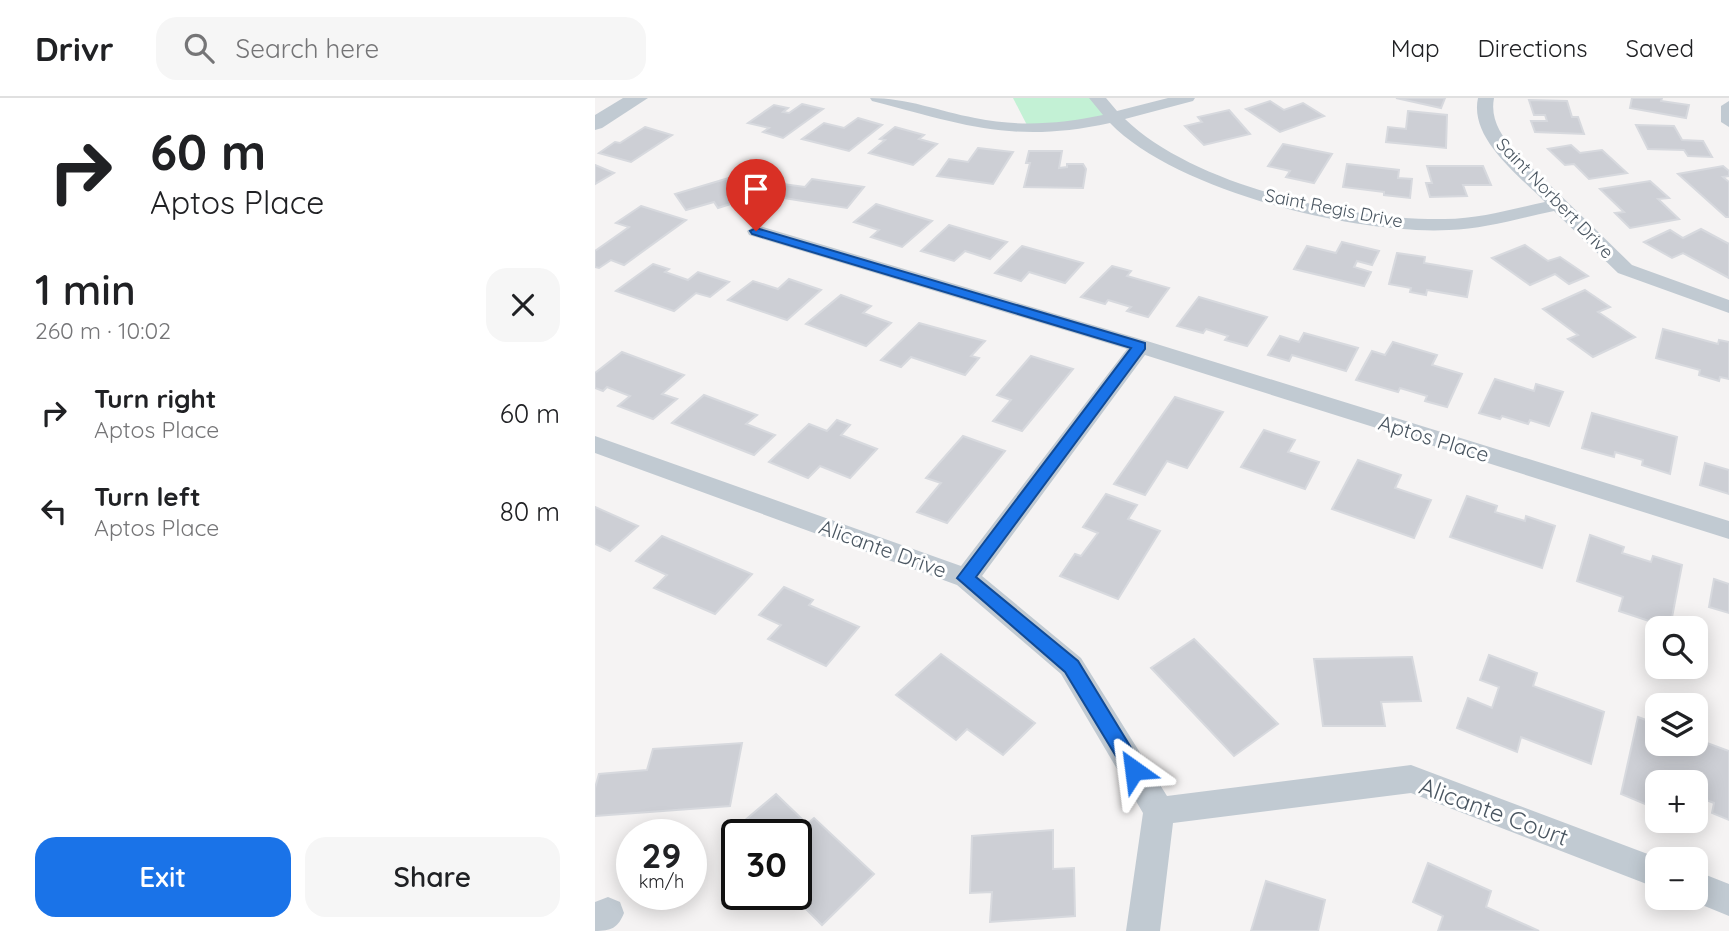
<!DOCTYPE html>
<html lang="en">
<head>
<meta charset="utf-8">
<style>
	:root { --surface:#fff; --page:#f6f6f6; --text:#202124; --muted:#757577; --line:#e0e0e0; --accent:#1a73e8 }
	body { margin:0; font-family:Quicksand,sans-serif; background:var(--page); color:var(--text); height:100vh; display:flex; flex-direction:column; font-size:26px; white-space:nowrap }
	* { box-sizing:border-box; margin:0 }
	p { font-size:23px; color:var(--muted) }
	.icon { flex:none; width:38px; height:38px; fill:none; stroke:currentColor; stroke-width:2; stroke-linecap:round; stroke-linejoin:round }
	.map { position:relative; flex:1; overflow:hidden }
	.sheet { display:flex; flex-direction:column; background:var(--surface); width:595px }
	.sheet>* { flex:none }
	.hud { background:#fff; color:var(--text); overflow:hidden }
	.buttons { position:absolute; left:1050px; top:518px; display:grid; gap:14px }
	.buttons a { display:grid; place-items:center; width:63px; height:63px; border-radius:14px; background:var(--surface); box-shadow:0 4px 18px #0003; font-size:35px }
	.speed { position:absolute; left:21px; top:721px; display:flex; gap:14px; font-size:35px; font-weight:700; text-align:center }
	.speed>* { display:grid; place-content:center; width:91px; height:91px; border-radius:50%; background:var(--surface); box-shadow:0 4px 18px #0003; line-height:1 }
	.speed small { font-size:18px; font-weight:400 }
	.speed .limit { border:4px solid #111; border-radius:10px; background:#fff; color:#111 }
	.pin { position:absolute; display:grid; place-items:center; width:60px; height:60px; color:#fff; margin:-72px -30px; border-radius:50% 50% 50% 0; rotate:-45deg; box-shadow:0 0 7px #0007 }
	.pin .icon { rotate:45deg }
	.me { position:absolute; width:77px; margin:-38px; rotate:329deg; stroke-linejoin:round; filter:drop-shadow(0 0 5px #0008) }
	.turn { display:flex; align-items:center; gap:24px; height:147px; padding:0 35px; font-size:32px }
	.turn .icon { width:91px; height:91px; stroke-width:2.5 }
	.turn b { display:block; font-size:49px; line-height:60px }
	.round { display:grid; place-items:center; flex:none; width:74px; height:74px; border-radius:21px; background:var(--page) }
	.head { display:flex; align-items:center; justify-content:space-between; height:119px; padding:0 35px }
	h1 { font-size:42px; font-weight:600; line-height:52px }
	.action { display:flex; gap:14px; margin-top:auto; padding:14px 35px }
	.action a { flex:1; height:80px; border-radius:21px; background:var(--accent); color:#fff; font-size:28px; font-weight:600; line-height:80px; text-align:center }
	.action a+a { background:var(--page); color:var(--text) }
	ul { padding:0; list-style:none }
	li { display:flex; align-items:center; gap:21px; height:98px; padding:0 35px }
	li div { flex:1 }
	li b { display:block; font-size:26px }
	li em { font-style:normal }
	header { display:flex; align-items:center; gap:42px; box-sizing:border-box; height:98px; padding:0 35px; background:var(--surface); border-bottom:2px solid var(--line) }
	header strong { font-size:33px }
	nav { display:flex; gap:38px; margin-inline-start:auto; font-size:24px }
	.search { width:490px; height:63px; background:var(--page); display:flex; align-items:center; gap:18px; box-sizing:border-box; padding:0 24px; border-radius:21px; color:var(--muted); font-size:26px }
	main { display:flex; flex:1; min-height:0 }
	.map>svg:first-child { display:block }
</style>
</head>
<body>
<header>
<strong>Drivr</strong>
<div class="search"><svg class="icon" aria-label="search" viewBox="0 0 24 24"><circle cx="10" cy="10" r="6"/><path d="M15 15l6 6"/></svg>Search here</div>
<nav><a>Map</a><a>Directions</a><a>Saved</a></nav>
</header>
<main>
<section class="sheet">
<div class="hud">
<div class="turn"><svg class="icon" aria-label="right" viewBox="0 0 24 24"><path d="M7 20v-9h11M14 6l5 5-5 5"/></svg><div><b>60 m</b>Aptos Place</div></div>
</div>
<div class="head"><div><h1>1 min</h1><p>260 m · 10:02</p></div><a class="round"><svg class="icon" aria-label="close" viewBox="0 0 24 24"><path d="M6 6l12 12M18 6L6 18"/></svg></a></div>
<ul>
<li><svg class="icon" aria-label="right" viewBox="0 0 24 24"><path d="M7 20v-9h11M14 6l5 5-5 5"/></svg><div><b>Turn right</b><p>Aptos Place</p></div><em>60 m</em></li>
<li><svg class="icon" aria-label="left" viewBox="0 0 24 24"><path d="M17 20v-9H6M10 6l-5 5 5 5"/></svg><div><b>Turn left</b><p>Aptos Place</p></div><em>80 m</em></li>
</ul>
<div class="action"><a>Exit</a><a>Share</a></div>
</section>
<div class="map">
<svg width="1134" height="833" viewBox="0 0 1134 833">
	<rect width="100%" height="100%" fill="#f5f3f3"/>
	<polygon fill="#c3f1d5" points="418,0 502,0 517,18 434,31"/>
	<g fill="#cdcfd5" stroke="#d7d9de" stroke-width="2">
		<polygon points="801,0 850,0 846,10"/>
		<polygon points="1037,0 1067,0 1066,3 1094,7 1091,20 1035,10"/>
		<polygon points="934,2 972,3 977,19 983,19 989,36 940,34 936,23 952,23 950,17 939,17"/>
		<polygon points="675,3 689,12 708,5 729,18 685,34 651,11"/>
		<polygon points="207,6 228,11 188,40 168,34 174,30 153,25 179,7 193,10 188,14 194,15"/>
		<polygon points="634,12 655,36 609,47 590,28 607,24 603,19"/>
		<polygon points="813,13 852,17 851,50 791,44 793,29 811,31"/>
		<polygon points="263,20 287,27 254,53 207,41 229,25 249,30"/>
		<polygon points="1041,27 1079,28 1087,42 1108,43 1117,59 1093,58 1089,52 1053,51"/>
		<polygon points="50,29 77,37 36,64 4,55 20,44 25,45"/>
		<polygon points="300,29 329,37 324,41 342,46 318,67 274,55 290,42 285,41"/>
		<polygon points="688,46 737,56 719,85 691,79 695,73 673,68"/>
		<polygon points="976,47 985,55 1007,52 1032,75 994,81 979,66 970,67 953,51"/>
		<polygon points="383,50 418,54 398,86 342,78 354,61 373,64"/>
		<polygon points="434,53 467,53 464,70 472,69 472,66 488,66 491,71 488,90 429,89 435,65 431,65"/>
		<polygon points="752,66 804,72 803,80 817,81 815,100 789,97 789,94 748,89"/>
		<polygon points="0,67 19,75 0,86"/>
		<polygon points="832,68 888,68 896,87 868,87 872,98 835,99 831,85 837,85"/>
		<polygon points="1128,68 1134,73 1134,78 1128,79 1134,84 1134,119 1131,119 1083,76"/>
		<polygon points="144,77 161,98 123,110 119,104 91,112 80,96"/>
		<polygon points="217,81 269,89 252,110 176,98 188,86 210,89"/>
		<polygon points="1055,83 1074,100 1063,101 1084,121 1035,130 1020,115 1029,114 1005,91"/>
		<polygon points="281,106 337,123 307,149 276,139 284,132 259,124"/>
		<polygon points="46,108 91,122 29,167 16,162 4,170 0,169 0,153 34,129 21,125"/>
		<polygon points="354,127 412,144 395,161 370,153 359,163 326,153"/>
		<polygon points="1106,131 1134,146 1134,180 1088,155 1077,160 1049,144 1075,132 1088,140"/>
		<polygon points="747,144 784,153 777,167 762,163 759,169 776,174 769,188 699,171 712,148 741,155"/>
		<polygon points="930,147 953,163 965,159 993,178 974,186 960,176 935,187 897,160"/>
		<polygon points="427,148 488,165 470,185 434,174 426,183 400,175"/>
		<polygon points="802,155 830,159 829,165 877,173 872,199 832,192 831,197 815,194 816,190 794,186"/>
		<polygon points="58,166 74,171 70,174 93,182 103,174 134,184 115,199 101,195 79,213 21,193"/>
		<polygon points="517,168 536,173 532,178 574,190 553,219 532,213 536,209 513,202 510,206 486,199"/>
		<polygon points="194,181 226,192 192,222 133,202 158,183 183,191"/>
		<polygon points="990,192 1015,209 1003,214 1040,239 998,259 973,241 983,237 948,211"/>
		<polygon points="246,197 276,208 268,215 296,225 271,248 211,226"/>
		<polygon points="604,199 672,219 652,248 630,242 633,238 611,231 608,235 582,228"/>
		<polygon points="324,225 390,243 376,258 384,260 370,277 316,259 306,269 286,262"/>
		<polygon points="1068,231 1123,246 1124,242 1134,244 1134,281 1125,279 1124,283 1104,277 1105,272 1061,260"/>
		<polygon points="709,235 763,250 751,273 697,257 694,263 673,257 685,238 704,244"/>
		<polygon points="798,244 842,257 837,267 867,276 852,309 830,303 832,298 805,290 803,294 761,282 777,253 790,257"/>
		<polygon points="27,254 89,277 67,296 82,301 58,321 23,308 35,298 12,289 8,293 0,290 0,275"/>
		<polygon points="436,258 478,271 427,333 398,323 416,302 402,297"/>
		<polygon points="900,281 939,293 941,286 968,294 954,328 935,322 933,326 907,318 905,321 884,315"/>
		<polygon points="109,297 162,317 151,326 180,337 159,357 77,325"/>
		<polygon points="580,299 628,314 592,370 572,363 550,397 519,386"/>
		<polygon points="997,315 1082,339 1075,376 1047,367 1048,362 1020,354 1019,359 987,350"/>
		<polygon points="242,322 255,327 246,337 282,351 255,380 225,368 213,380 174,364 214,326 232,333"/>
		<polygon points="669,332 700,342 693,354 724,364 710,391 646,369"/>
		<polygon points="368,338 410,353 352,425 322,414 346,385 331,380"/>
		<polygon points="763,362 806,377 800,390 836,402 819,440 737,411"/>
		<polygon points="1110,365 1134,372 1134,396 1105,387"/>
		<polygon points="511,396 542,407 533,421 565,433 523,501 465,478 480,456 486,458 503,435 488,429"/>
		<polygon points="872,398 902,408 900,414 930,423 931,418 960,428 947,470 855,439"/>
		<polygon points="0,409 43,428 15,453 0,446"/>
		<polygon points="995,437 1029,449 1027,455 1056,464 1058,458 1087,467 1075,530 1024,513 1028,499 982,483"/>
		<polygon points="67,438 157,476 120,516 59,490 72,477 41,463"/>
		<polygon points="1119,481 1134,486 1134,515 1114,509"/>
		<polygon points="189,489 218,502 214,507 264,529 231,568 173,541 186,527 164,517"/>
		<polygon points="599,541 683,626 639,658 556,570"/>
		<polygon points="346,556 440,625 408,657 372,631 361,642 301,597"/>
		<polygon points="894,557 942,575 938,588 1009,614 996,666 926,639 922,654 862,630 873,600 897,610 904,589 885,582"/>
		<polygon points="817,559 826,603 786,604 790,628 728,628 719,561"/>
		<polygon points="1043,619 1062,626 1062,646 1101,646 1101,641 1134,653 1134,722 1117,715 1119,705 1101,698 1101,684 1062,684 1062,711 1026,696"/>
		<polygon points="147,645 135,708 0,718 0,690 4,676 52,672 58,651"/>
		<polygon points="181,696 212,726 219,720 279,776 227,827 196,796 201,796 201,737 142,737 142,742 135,735"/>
		<polygon points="458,732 458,771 479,770 480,818 395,824 397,794 375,795 377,738"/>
		<polygon points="833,765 896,793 891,809 944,833 843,833 848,818 818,804"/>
		<polygon points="671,783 730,802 723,833 656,833"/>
	</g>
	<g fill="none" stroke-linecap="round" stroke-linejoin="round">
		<g fill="#c1cad2" fill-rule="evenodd">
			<path d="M275 0C313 0 343 13 380 20 423 29 465 26 508 17L494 0H511L522 13 573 0H600L598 3 530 21C599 88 756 123 850 121 884 121 917 111 950 104 925 78 874 41 883 0H899C895 21 906 37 919 52L1037 167 1134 202V215L1023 175 959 113C924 120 890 131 854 132 761 137 581 93 515 25 419 46 369 27 277 3Z"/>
			<polygon points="1134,3 1134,29 1126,24 1126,8"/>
			<polygon points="161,127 552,243 1134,423 1134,441 550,257 387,478 486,560 572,698 816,667 1066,761 1062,761 1062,790 816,695 578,725 565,833 531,833 548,715 466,576 362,487 0,355 0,338 366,468 532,251 154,137 152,133"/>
			<polygon points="1101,773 1134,786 1134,818 1090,800 1101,800"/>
			<path d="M13 799 25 804 29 815C23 830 16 833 0 833V804Z"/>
		</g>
		<polygon fill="#c1cad2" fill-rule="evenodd" points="28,0 53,0 7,30 0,32 0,17"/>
	</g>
	<polygon fill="#1a73e8" stroke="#114b97" stroke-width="2" points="161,130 550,245 550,251 381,479 483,563 546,666 549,672 546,678 539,681 533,678 470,574 362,480 536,250 157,136 155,133"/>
	<g text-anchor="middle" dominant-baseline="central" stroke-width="6" stroke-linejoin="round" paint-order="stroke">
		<g font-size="18" fill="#4a5661" stroke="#fff">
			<text transform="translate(960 100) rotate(46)">Saint Norbert Drive</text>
			<text transform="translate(739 110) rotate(11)">Saint Regis Drive</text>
		</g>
		<g font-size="21" fill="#4a5661" stroke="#fff">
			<text transform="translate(839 340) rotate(17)">Aptos Place</text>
			<text transform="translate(288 450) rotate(20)">Alicante Drive</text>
		</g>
		<g font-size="24" fill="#4a5661" stroke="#fff">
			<text transform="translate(899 713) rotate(20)">Alicante Court</text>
		</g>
	</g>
</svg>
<div class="buttons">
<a><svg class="icon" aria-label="search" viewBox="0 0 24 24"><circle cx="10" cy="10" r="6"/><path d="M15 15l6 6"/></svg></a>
<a><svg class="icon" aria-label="layers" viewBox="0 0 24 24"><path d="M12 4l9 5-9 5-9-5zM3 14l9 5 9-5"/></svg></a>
<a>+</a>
<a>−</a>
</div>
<div class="speed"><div>29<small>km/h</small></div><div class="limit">30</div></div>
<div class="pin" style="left:161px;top:133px;background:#d93025"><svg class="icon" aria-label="arrive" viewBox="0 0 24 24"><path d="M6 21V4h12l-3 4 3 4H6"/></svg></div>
<svg class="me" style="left:539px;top:672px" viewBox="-20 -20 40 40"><path d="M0-17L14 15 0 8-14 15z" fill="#1a73e8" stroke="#fff" stroke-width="4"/></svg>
</div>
</main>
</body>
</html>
